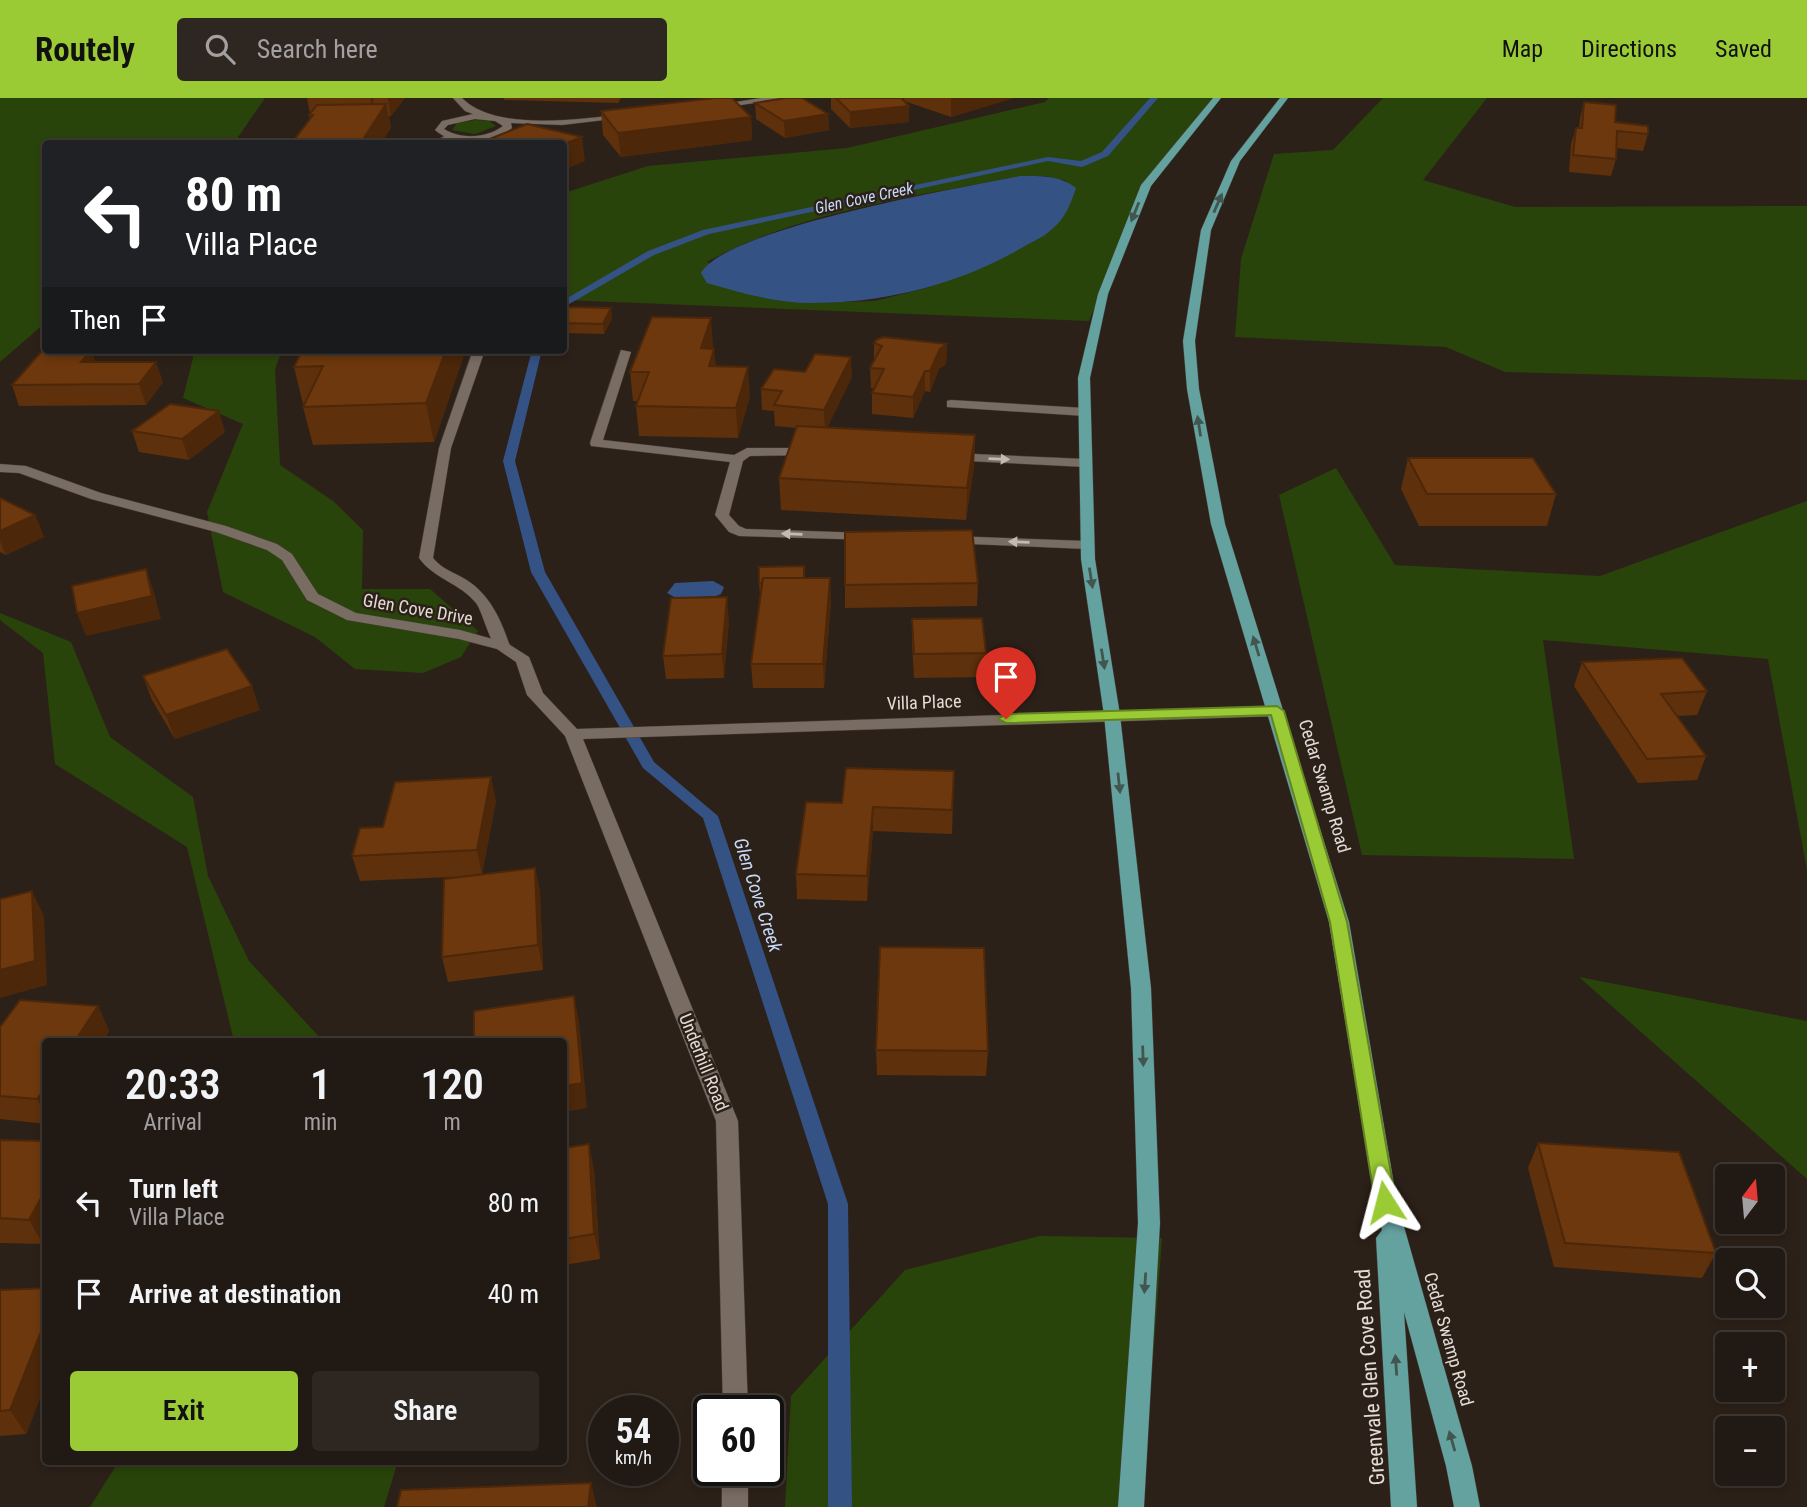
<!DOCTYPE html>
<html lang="en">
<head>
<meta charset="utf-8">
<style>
	:root { --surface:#211913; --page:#2d2621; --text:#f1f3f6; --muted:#a2a0a0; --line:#3e3833; --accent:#9acb35 }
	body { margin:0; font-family:"Roboto Condensed",sans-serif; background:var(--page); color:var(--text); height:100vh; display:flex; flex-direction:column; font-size:26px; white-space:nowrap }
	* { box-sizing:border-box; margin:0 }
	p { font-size:23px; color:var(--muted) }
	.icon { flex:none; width:38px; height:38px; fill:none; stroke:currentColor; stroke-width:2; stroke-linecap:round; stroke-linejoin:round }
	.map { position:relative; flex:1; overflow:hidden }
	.drawer { position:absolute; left:42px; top:940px; width:525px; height:427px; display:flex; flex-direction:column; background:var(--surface); border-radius:7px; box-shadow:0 4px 10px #0003,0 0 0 2px var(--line) }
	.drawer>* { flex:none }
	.hud { position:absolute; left:42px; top:42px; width:525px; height:214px; border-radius:7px; box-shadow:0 4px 10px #0003,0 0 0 2px var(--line); background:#202124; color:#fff; overflow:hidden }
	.needle { width:46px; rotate:16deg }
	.buttons { position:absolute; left:1715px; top:1066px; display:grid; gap:14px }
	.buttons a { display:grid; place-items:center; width:70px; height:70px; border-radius:7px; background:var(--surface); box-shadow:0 4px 10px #0003,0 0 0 2px var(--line); font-size:35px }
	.speed { position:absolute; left:588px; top:1297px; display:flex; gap:14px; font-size:35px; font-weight:700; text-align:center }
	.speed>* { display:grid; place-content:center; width:91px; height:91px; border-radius:50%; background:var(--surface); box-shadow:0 4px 10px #0003,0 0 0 2px var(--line); line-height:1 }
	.speed small { font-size:18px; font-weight:400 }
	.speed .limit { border:4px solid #111; border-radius:10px; background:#fff; color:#111 }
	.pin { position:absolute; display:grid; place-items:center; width:60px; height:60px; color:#fff; margin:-72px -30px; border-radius:50% 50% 50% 0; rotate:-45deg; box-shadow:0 0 7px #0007 }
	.pin .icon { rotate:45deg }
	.me { position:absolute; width:77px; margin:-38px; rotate:351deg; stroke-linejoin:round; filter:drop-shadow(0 0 5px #0008) }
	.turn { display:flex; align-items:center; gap:24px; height:147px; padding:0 28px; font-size:32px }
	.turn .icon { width:91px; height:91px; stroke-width:2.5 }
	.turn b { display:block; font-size:49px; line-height:60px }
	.then { display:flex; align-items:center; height:66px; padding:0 28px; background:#0003; gap:14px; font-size:26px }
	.eta { display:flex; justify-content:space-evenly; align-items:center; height:119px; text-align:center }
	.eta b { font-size:42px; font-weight:600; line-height:49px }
	.button { display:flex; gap:14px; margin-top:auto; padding:14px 28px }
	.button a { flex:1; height:80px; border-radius:7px; background:var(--accent); color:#111; font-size:28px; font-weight:600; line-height:80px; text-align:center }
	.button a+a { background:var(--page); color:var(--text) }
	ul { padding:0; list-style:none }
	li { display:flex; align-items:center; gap:21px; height:91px; padding:0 28px }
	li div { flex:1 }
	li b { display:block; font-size:26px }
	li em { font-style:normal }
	header { display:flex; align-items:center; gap:42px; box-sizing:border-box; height:98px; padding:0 35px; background:var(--accent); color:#111 }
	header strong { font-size:33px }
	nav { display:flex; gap:38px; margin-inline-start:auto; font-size:24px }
	.search { width:490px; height:63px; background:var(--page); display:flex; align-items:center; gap:18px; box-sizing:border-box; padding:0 24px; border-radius:7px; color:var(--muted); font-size:26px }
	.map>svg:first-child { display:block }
</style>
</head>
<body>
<header>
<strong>Routely</strong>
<div class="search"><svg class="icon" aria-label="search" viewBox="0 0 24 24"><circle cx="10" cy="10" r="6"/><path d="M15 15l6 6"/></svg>Search here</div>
<nav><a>Map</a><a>Directions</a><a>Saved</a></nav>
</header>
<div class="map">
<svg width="1807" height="1409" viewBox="0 0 1807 1409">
	<rect width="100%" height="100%" fill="#2c2119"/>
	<g fill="#29440a" fill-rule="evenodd">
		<polygon points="0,0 265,0 234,45 46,46 45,225 0,264"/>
		<path d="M1049 0H1217L1146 87 1089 223 564 202V95L648 68 847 50 1045 4ZM1020 78H1046L1067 83 930 189 875 203 809 205 707 164C799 113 918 98 1020 78Z"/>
		<polygon points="1383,0 1487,0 1423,82 1515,109 1807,108 1807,282 1505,274 1446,249 1235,239 1241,161 1274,56 1333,52"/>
		<polygon points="476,22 489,23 496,28 475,36 452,32 457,25"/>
		<polygon points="195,252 282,252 275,271 280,367 333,403 363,432 362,491 430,491 478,533 461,559 423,575 355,571 315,539 223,494 207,414 243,326 183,300"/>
		<polygon points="1336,370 1395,467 1600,478 1807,403 1807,772 1768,561 1543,542 1574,761 1362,757 1279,397"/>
		<polygon points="0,515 71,544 110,639 193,699 208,778 249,863 323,943 234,943 187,749 55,666 43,555 0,522"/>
		<polygon points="1579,879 1807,923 1807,1081"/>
		<polygon points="1040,1138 1162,1140 1142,1409 785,1409 791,1298 905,1172"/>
		<polygon points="119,1363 398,1363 384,1409 90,1409"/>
	</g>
	<g fill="#355285">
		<path d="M1020 78C1041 78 1060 77 1076 90 1071 105 1065 121 1052 131 1045 138 1034 143 1025 148 960 186 887 205 812 205 776 205 741 195 707 185L701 175C726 130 963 89 1020 78Z"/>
		<polygon points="713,483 724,489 721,496 716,498 676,500 667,495 675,485"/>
	</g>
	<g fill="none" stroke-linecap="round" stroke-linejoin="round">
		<g fill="#355285" fill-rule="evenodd">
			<polygon points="1150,0 1158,0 1108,58 1082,69 1048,63 709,136 654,157 564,209 564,202 648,153 703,132 1048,59 1081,63 1102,54"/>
			<polygon points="532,252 542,252 515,363 545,474 654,664 718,718 848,1106 852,1409 828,1409 828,1106 703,720 643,670 531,474 503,363"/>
		</g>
		<g stroke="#463c37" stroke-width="1">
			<g id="lane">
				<polygon points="449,35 453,38 443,46 432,46"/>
				<path d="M473 252H485L451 350 433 460C442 471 453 474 465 481 490 496 501 522 510 548L502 553C490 550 484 516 476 505 460 485 434 481 419 460L439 350Z"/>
				<polygon points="621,252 631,254 603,342 734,357 747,350 817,350 818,353 812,357 750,358 743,363 729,417 739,428 746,431 867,435 872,436 872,442 739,438 729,434 715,417 730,364 591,348 590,345"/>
				<polygon points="951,302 1085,310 1091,314 1085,318 947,309 947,303"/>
				<polygon points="952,355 1085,361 1092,365 1085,369 947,362 947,356"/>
				<polygon points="951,438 1087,443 1094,447 1087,451 946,445 946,439"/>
			</g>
		</g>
		<g stroke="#463c37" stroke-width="1">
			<g id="street">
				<path d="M453 0H462C495 34 580 21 625 16L629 19 562 27 511 25 512 30C492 46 455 50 435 32L442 23 473 16 465 13ZM475 21 495 23 503 28C487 40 462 42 444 31L448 27Z"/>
				<polygon points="761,0 787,0 715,11 711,8"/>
				<polygon points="0,366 26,368 101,395 226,428 277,446 292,456 318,496 356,515 460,532 507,545 529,559 543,595 577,631 1277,608 1285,613 1277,618 583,641 738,1023 748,1312 723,1312 716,1023 565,638 527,597 516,564 497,551 459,541 347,522 307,502 282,462 267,452 216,434 91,401 19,375 0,374"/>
				<rect x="722" y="1372" width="26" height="37"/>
			</g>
		</g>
		<g stroke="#463c37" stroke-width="1">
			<g id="primary">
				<polygon points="1213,0 1221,0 1151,88 1108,196 1090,280 1095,461 1120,617 1151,890 1160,1125 1144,1409 1118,1409 1138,1125 1131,890 1104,617 1081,461 1078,280 1098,196 1141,87"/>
				<polygon points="1280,0 1288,0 1240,63 1211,132 1195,243 1199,291 1225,426 1349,824 1397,1104 1472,1368 1480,1409 1454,1409 1446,1368 1404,1214 1417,1409 1391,1409 1376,1140 1382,1132 1375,1104 1329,824 1211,426 1187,291 1183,243 1201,132 1231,63"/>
			</g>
		</g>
		<use href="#lane" fill="#796c63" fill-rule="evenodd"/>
		<use href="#street" fill="#796c63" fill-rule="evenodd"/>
		<use href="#primary" fill="#64a2a0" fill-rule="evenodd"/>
	</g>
	<g fill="#5e300b">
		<polygon points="307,0 405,0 391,18 389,18 391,30 310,20 309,17 310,16"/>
		<polygon points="504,0 621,0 618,5 504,2"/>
		<polygon points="831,0 901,0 909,24 850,30 831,11"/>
		<polygon points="904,0 1014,0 951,19 904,3"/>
		<polygon points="1584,4 1615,24 1648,36 1643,53 1616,50 1616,61 1611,78 1569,74 1571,46 1576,30 1579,30 1580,20"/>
		<polygon points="755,5 828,16 829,32 785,40 756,21"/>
		<polygon points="601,13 751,19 752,42 621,59 603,37"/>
		<polygon points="564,215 612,220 604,236 564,235"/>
		<polygon points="874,245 947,246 946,266 939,271 930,294 925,293 913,320 872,316 872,295 874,291 871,290 870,270 874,262"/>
		<polygon points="713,248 713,250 716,268 750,298 738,340 639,338 636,308 638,303 633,303 630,274"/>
		<polygon points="91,252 95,264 163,284 146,307 19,308 12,287"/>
		<polygon points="302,252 463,252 464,257 434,344 313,347 303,309 304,306 303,306 294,269"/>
		<polygon points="852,279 827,330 975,337 974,368 966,422 781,412 779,380 796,330 775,328 774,313 762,312 761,291"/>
		<polygon points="132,333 225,334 189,362 139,354"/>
		<polygon points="1408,360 1556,396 1547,428 1419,428 1401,391"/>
		<polygon points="0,400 35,417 44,439 6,457 0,454"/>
		<polygon points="804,480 831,503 824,590 753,590 751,566 760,497 759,485"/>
		<polygon points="978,485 977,508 845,510 845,487"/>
		<polygon points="912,521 986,555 985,579 914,580 912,545"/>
		<polygon points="729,522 724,580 666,581 663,558"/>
		<polygon points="1582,564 1707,593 1697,617 1677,618 1706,658 1697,682 1638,685 1574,588"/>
		<polygon points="143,578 260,612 175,641 152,602"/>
		<polygon points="954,673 952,736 873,733 867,803 797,801 796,776 842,705"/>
		<polygon points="496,703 482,776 535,770 540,794 543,872 448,884 442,859 471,778 360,783 352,758"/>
		<polygon points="98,908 109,933 103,943 46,943 46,1026 0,1021 0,929"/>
		<polygon points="876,952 988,953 986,978 877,977"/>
		<polygon points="0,1042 46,1043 46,1142 43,1146 0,1145"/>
		<polygon points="1538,1045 1716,1155 1702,1180 1554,1169 1528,1070"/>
		<polygon points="564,1050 594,1071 600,1161 564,1167"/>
		<polygon points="46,1190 46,1285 26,1336 0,1338 0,1192"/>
	</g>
	<g fill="#4c2709">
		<polygon points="370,0 373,0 376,18 374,21"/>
		<polygon points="388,0 405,0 391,18"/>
		<polygon points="951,0 1014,0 951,19"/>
		<polygon points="386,6 391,30 381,46 360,46"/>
		<polygon points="909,8 909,24 850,30 850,14"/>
		<polygon points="828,16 829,32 785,40 784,23"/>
		<polygon points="751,19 752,42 621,59 618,35"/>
		<polygon points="582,39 585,63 564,72 564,46"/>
		<polygon points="611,210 612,220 604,236 603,226"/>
		<polygon points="711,220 713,248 703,279 701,250"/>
		<polygon points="947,246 946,266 939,271 930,294 930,273 940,251"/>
		<polygon points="714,251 717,280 709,268"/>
		<polygon points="91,252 98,273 81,264"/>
		<polygon points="446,252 463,252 464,257 434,344 426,305"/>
		<polygon points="851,259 852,279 825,333 824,312"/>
		<polygon points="156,264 163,284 146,307 139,286"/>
		<polygon points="748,269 750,298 738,340 736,310"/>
		<polygon points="925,273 925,293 913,320 913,299"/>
		<polygon points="219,313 225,334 189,362 182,341"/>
		<polygon points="975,337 974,368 966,422 967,390"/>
		<polygon points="35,417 44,439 6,457 0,443 0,433"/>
		<polygon points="146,471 154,494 161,521 86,538 77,515"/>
		<polygon points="830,480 831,503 824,590 823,566"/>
		<polygon points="727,499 729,522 724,580 722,556"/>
		<polygon points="252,588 260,612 175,641 166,617"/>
		<polygon points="491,679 496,703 482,777 477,752"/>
		<polygon points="873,709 873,733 867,803 867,778"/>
		<polygon points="535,770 540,794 543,872 538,847"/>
		<polygon points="32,793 44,818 47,887 0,900 0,872"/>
		<polygon points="574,898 579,923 587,1010 564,1014 564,988"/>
		<polygon points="98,908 109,933 103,943 75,943"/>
		<polygon points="46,989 46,1016 37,1001"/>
		<polygon points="589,1046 594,1071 600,1161 594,1136"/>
		<polygon points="46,1091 46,1142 43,1146 29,1122"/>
		<polygon points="46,1221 46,1285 26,1336 10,1312"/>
		<polygon points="591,1385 597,1409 588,1409"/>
	</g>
	<g fill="#6d380d" stroke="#4c2709" stroke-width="2">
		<polygon points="715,0 732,0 751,19 618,35 601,13"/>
		<polygon points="786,0 802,0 828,16 784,23 755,5"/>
		<polygon points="836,0 901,0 909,8 850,14"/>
		<polygon points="1584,4 1616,7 1615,24 1648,28 1648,36 1617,33 1616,61 1573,57 1576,30 1582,30"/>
		<polygon points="386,6 360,46 291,46 313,17 309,17 317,7"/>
		<polygon points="527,26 582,39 564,46 477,46"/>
		<polygon points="567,209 611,210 603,226 564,225 564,215"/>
		<polygon points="652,219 711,220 701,250 714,251 709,268 748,269 736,310 636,308 649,274 630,274"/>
		<polygon points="883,239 947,246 940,251 930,273 925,273 913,299 872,295 884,271 870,270 882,248 874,245 876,242"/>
		<polygon points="91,252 81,264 156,264 139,286 12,287 42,253"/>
		<polygon points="302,252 446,252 426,305 303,309 323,268 294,269"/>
		<polygon points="815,256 851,259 824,312 774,307 782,293 761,291 774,271 805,274"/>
		<polygon points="170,306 219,313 182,341 132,333"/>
		<polygon points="797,328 975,337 967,390 779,380"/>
		<polygon points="1408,360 1533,360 1556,396 1427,396"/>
		<polygon points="0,400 35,417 0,433"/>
		<polygon points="972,432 978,485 845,487 845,434"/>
		<polygon points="804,468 804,480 763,480 762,485 759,485 759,469"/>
		<polygon points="146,471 152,498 77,515 72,488"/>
		<polygon points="763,480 830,480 823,566 751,566"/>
		<polygon points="727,499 722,556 663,558 671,500"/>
		<polygon points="982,520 986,555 914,556 912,521"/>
		<polygon points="227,551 252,588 166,617 143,578"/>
		<polygon points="1682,560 1707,593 1661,596 1706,658 1647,661 1582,564"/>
		<polygon points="846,670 954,673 952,712 873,709 867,778 796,776 806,704 842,705"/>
		<polygon points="491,679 477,752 352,758 360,730 383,729 395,684"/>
		<polygon points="535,770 538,847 442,859 444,781"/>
		<polygon points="32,793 35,863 0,872 0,801"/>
		<polygon points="880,849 984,850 988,953 876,952"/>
		<polygon points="574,898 582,985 564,988 564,943 474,943 474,913"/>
		<polygon points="20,902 98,908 75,943 46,943 46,989 37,1001 0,998 0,929"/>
		<polygon points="0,1042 46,1043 46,1091 29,1122 0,1120"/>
		<polygon points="1538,1045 1679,1054 1716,1155 1565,1145"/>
		<polygon points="589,1046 594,1136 564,1141 564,1050"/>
		<polygon points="46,1190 46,1221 10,1312 0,1313 0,1192"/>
		<polygon points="591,1385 588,1409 397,1409 401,1392"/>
	</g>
	<defs><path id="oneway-solid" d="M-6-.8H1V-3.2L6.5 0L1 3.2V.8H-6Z" transform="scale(1.75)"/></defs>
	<g fill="#42554f">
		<use href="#oneway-solid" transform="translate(1218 105) rotate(-66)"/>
		<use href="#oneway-solid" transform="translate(1135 114) rotate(112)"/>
		<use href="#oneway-solid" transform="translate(1199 328) rotate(-99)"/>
		<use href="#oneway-solid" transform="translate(1091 480) rotate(81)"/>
		<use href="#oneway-solid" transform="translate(1256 548) rotate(-107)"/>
		<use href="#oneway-solid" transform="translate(1103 561) rotate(81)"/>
		<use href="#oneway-solid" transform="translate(1119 685) rotate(84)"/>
		<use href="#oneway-solid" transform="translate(1143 958) rotate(88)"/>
		<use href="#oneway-solid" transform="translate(1145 1185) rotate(94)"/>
		<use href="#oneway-solid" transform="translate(1396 1267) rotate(-94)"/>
		<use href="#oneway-solid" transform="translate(1452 1343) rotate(-106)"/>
	</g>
	<g fill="#c3bab4">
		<use href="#oneway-solid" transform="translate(999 361) rotate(2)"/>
		<use href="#oneway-solid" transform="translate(792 436) rotate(-178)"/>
		<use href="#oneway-solid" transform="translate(1019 444) rotate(-178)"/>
	</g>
	<polygon fill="#9acb35" stroke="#648422" stroke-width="2" points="1277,608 1284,613 1347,824 1396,1104 1393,1110 1385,1113 1378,1110 1375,1104 1330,824 1271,617 1006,625 998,621 1006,616"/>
	<g text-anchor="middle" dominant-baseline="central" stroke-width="5" stroke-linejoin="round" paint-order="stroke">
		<g font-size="16" font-style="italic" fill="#c7dafa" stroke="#2c2119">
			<text transform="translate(864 100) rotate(-12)">Glen Cove Creek</text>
		</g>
		<g font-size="18" fill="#e3dbd6" stroke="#2c2119">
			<text transform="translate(418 511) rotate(10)">Glen Cove Drive</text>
			<text transform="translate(924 604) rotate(-2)">Villa Place</text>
			<text transform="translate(1325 688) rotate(73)">Cedar Swamp Road</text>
			<text transform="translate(704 964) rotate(68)">Underhill Road</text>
			<text transform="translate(1449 1241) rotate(74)">Cedar Swamp Road</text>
		</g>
		<g font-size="19" font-style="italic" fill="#c7dafa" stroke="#2c2119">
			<text transform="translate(758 797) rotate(72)">Glen Cove Creek</text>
		</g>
		<g font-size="21" fill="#e3dbd6" stroke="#2c2119">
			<text transform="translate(1370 1279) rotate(-94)">Greenvale Glen Cove Road</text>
		</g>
	</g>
</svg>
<div class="buttons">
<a><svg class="needle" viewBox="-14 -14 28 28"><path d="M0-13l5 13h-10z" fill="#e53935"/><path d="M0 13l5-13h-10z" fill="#a2a0a0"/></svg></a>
<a><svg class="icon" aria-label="search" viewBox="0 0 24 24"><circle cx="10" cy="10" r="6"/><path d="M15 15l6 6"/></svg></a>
<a>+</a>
<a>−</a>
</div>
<div class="speed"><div>54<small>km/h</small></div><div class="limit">60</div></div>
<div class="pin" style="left:1006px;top:621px;background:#d93025"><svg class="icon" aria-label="arrive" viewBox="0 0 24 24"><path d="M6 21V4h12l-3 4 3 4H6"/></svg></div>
<svg class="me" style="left:1385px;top:1104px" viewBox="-20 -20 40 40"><path d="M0-17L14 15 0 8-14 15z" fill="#9acb35" stroke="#fff" stroke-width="4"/></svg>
<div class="hud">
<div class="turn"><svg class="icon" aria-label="left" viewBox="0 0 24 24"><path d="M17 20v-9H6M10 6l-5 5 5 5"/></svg><div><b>80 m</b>Villa Place</div></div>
<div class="then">Then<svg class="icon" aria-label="arrive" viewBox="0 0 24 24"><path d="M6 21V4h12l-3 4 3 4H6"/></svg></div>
</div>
<section class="drawer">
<div class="eta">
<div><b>20:33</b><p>Arrival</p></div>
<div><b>1</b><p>min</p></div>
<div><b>120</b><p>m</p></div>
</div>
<ul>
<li><svg class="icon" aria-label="left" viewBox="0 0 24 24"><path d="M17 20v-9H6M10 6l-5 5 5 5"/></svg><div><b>Turn left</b><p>Villa Place</p></div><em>80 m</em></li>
<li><svg class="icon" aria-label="arrive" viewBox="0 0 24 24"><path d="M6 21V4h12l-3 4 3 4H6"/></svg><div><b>Arrive at destination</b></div><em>40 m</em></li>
</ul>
<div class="button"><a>Exit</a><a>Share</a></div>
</section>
</div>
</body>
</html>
